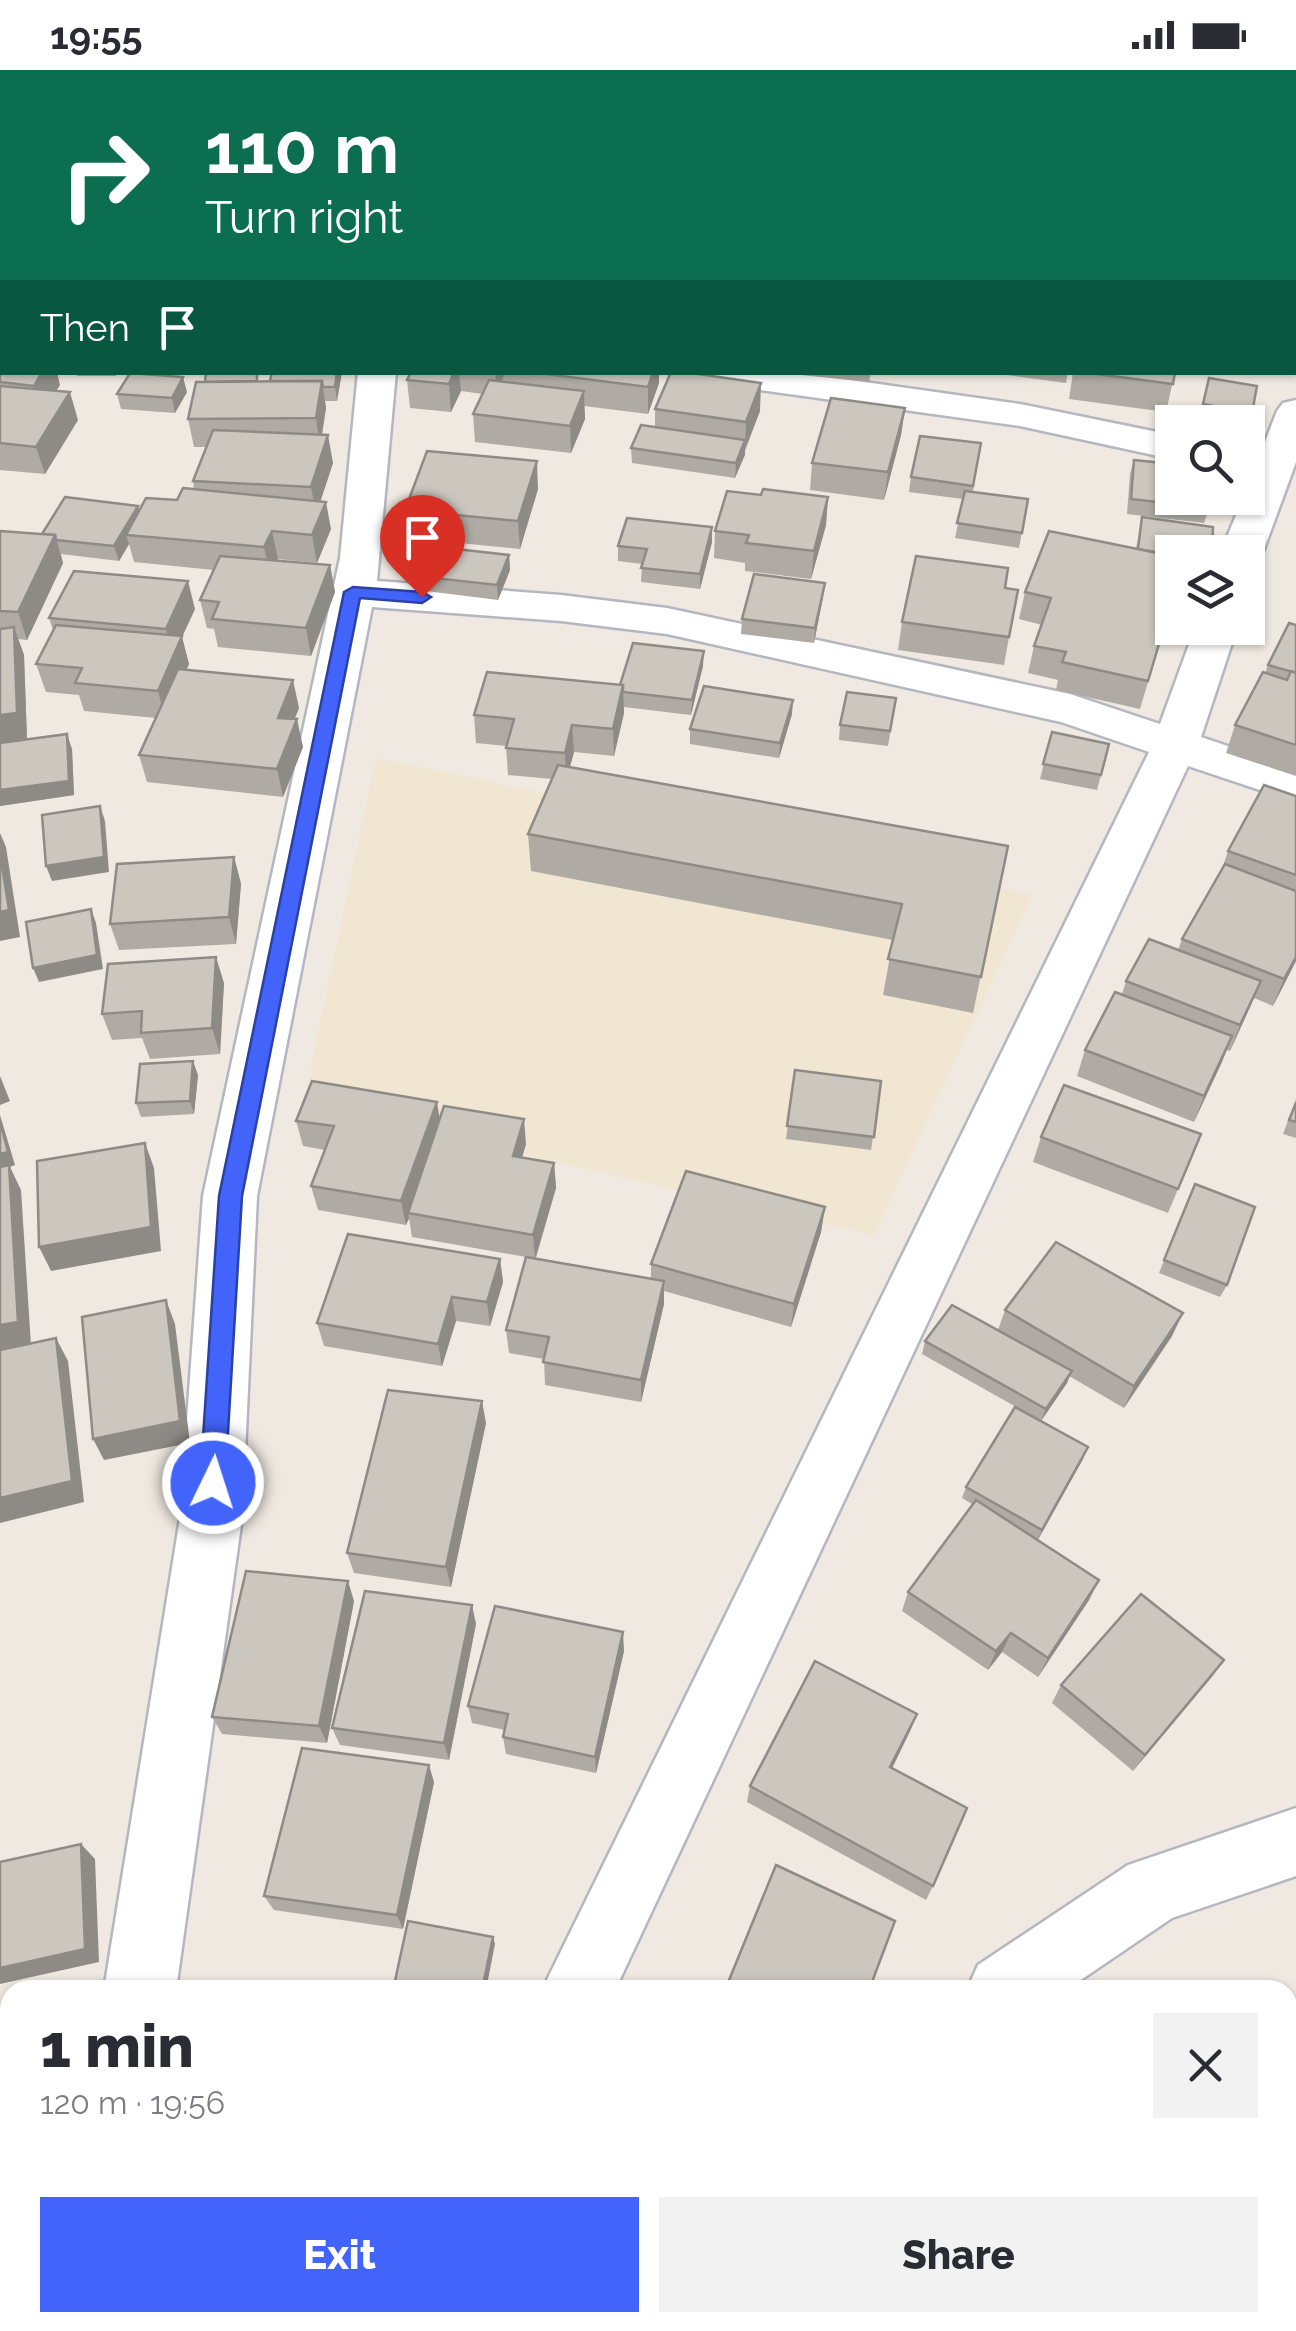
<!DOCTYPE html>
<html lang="en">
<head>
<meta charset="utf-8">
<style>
	:root { --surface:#fff; --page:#f2f2f3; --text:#2b2b33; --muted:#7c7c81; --accent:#4264fb }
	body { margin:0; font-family:Raleway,sans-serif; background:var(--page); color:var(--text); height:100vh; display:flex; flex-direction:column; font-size:38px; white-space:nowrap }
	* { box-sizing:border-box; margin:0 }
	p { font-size:32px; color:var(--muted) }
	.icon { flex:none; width:55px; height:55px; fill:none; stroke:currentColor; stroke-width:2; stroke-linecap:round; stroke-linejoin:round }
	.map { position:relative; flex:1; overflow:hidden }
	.sheet { position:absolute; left:0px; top:1910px; width:1298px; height:352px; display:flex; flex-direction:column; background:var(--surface); border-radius:30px 30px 0 0; box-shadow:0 2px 8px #0004 }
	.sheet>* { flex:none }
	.guide { position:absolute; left:0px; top:0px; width:1298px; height:305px; box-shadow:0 2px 8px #0004; background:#0b6e4f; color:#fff; overflow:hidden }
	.tools { position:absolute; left:1155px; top:335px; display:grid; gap:20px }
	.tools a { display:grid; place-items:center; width:110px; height:110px; border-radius:0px; background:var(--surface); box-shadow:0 2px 8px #0004; font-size:50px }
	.pin { position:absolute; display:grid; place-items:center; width:85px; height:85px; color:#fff; margin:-102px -42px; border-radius:50% 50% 50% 0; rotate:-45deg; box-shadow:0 0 10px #0007 }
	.pin .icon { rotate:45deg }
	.me { position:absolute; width:110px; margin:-55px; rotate:4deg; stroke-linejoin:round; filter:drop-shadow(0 0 8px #0008) }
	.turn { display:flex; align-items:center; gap:35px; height:210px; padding:0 40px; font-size:45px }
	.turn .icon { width:130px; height:130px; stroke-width:2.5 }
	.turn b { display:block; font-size:70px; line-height:85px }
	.then { display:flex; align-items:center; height:95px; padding:0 40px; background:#0003; gap:20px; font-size:38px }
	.round { display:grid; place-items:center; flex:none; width:105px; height:105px; border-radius:0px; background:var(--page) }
	.summary { display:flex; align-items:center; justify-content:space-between; height:170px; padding:0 40px }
	h1 { font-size:60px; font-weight:800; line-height:75px }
	.cta { display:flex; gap:20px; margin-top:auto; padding:20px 40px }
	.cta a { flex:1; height:115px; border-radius:0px; background:var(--accent); color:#fff; font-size:40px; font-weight:800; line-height:115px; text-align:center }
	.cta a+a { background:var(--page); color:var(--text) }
	.status { display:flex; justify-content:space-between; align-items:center; height:70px; padding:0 50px; background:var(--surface); direction:ltr }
	.status svg { height:28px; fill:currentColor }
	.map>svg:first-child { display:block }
</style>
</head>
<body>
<div class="status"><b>19:55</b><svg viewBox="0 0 49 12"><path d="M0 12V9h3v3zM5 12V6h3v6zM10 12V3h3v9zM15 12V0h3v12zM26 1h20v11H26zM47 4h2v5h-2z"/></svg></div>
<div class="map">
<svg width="1296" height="2261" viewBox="0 0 1296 2261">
	<rect width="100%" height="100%" fill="#efe9e1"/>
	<polygon fill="#f0e6d1" points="376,688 1032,825 874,1165 303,1034"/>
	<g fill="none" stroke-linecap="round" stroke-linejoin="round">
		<g stroke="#b4b7c1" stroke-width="5">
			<g id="minor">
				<rect x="398" y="0" width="30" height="2"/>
				<rect x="1295" y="243" width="1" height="22"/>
				<polygon points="358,302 396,302 377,511 561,525 667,538 1070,624 1160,654 1195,558 1237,558 1201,667 1296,699 1296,732 1188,696 615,1920 542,1920 1149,682 1061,652 667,564 561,551 372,537 257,1126 242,1448 176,1920 104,1920 180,1448 203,1126 340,488"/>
				<polygon points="692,302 794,302 1020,334 1172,365 1172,389 1020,356 710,313 697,310"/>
				<polygon points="1296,330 1296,392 1263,482 1257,491 1248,493 1248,482 1221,482 1243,428 1248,428 1248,416 1277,341 1283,333"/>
				<polygon points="1296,1738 1296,1806 1172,1848 1066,1920 967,1920 978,1895 1128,1795"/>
				<polygon points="0,2075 10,2079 10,2165 0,2161"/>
				<polygon points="61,2252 142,2252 146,2261 64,2261"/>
				<polygon points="541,2252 620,2252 622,2261 542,2261"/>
				<polygon points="814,2252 893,2252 891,2261 811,2261"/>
			</g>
		</g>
		<use href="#minor" fill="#fff" fill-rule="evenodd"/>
	</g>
	<g fill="#afaba4">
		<polygon points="0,0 56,0 55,2 2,2 2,22 0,22"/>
		<polygon points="73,0 134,0 135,2 74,2"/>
		<polygon points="172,0 369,0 370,2 172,2"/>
		<polygon points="429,0 551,0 552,2 429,2"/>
		<polygon points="843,0 919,0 918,2 843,2"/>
		<polygon points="923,0 986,0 985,2 923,2"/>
		<polygon points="0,110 2,110 2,215 0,206"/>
		<polygon points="0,282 60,315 56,321 78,350 45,404 0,400"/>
		<polygon points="76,302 117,302 116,306 77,306"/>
		<polygon points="342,302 337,331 325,331 326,338 322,365 333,393 320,431 331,459 317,493 278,489 277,490 330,495 335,522 311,586 218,577 214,559 207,558 200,530 214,500 134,492 129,474 119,491 61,484 63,493 27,570 18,569 24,585 27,670 72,679 74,725 0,736 0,461 42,464 177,430 194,419 193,411 206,377 194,377 188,349 260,311"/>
		<polygon points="411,302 659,302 659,313 648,344 584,336 585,349 571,383 475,372 473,344 483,324 461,321 451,342 410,338 407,310"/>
		<polygon points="772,302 871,302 869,312"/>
		<polygon points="1000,302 1068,302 1066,313 1000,304"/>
		<polygon points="1073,302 1175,302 1166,342 1069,329"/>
		<polygon points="1209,308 1252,343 1248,357 1248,352 1218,352 1199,349"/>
		<polygon points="187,322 175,343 121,339 117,324"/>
		<polygon points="905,338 901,365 884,430 810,420 812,393"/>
		<polygon points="655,339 760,341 735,408 632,393 631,378 655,357"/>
		<polygon points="981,373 973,422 1028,429 1019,478 955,468 963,429 909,422 911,407"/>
		<polygon points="1134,390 1209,438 1204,453 1127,444 1130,404"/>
		<polygon points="538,419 520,479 408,468 405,440"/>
		<polygon points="761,425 828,427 826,455 811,509 745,501 745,493 714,488 715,461"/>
		<polygon points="1142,447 1172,482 1172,531 1140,639 1056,620 1058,610 1028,603 1034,576 1042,555 1019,549 1025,522 1136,479"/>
		<polygon points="712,457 712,472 700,519 641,512 642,494 618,491 618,476"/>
		<polygon points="509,485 510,500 498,530 418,520 416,506"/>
		<polygon points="1005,518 1009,567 1004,595 898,580 902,552"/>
		<polygon points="823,527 814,573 741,564 742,549"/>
		<polygon points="195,539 182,567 189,594 186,600 299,638 294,649 303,677 283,727 147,712 139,685 156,648 84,641 79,625 46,622 36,594 53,560 49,548"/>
		<polygon points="1296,555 1296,706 1226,683 1235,655 1265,603 1268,595"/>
		<polygon points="703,596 691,645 624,637 624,643 614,686 574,682 570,697 1008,776 973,943 883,925 893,870 531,801 528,764 552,709 508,705 506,676 476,673 474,645"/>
		<polygon points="896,628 888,676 839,670 840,655"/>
		<polygon points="792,644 779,688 690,674 690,659"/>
		<polygon points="1052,662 1109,674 1097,720 1040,709"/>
		<polygon points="1296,726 1296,891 1273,936 1254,928 1230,981 1227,980 1194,1052 1077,1006 1085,980 1122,924 1126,911 1178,880 1182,869 1221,802 1228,781"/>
		<polygon points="234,787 241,814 236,874 119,880 110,854"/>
		<polygon points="224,913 220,984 150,989 142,968 112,970 102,944"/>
		<polygon points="795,1000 881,1011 871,1080 786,1069"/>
		<polygon points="198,1005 194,1044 141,1047 136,1033"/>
		<polygon points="1296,1029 1296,1068 1283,1064"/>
		<polygon points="440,1049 526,1074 522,1088 554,1093 556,1118 536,1188 651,1208 651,1194 825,1137 821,1162 791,1257 664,1221 664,1234 641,1332 545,1315 544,1289 509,1283 506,1260 526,1187 412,1167 409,1148 406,1155 318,1140 311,1116 325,1080 303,1076 296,1051"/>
		<polygon points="1201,1064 1168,1143 1033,1092 1041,1067"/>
		<polygon points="1195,1114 1227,1215 1220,1227 1159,1203"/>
		<polygon points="500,1189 503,1212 490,1256 456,1251 442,1296 324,1276 317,1253"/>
		<polygon points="1005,1240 1172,1266 1124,1338 1069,1306 1067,1313 1041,1351 922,1284 925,1271 998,1260"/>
		<polygon points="486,1353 451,1517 354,1503 347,1483"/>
		<polygon points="1083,1389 1038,1470 1089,1530 1038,1607 1002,1582 988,1600 902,1541 908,1522 972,1434 962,1428 966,1417"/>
		<polygon points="354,1531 327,1673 222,1664 212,1647"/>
		<polygon points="476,1554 449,1690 340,1675 332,1658"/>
		<polygon points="624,1581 596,1703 506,1684 503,1667 505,1660 472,1653 468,1636"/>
		<polygon points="1224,1590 1133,1701 1052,1633 1061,1615"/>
		<polygon points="917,1644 910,1661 892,1698 933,1816 926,1830 747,1732 750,1716"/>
		<polygon points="434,1712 403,1859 274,1840 264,1826"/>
		<polygon points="1151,2252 1288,2252 1296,2261 1152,2261"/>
	</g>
	<g fill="#8e8b86">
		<polygon points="42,0 56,0 55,2 43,2"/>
		<polygon points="0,38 2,47 2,81 0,107"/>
		<polygon points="2,163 2,189 0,189 0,166"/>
		<polygon points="42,302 57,302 60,315 42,343 34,316"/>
		<polygon points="337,302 342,302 337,331 335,317"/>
		<polygon points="454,302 459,302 461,321 451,342 449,314"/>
		<polygon points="495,302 505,302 497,325"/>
		<polygon points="653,302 659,302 659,313 648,344 648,317"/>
		<polygon points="183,307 187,322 175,343 172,328"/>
		<polygon points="322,311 326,338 320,376 316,348"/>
		<polygon points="761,313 760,341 745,379 746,352"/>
		<polygon points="584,321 585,349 571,383 570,356"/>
		<polygon points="70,322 78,350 45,404 36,377"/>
		<polygon points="905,338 901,365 884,430 888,402"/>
		<polygon points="328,365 333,393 316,445 311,417"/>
		<polygon points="745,370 745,385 735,408 736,393"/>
		<polygon points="537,391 538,419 520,479 518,451"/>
		<polygon points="828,427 826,455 811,509 814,481"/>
		<polygon points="326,432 331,459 317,493 312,465"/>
		<polygon points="138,436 142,451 126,465 129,474 119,491 114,476"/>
		<polygon points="712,457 712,472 700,519 700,504"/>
		<polygon points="272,461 278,489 270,505 264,477"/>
		<polygon points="55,465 63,493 27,570 18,542"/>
		<polygon points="509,485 510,500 498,530 497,515"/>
		<polygon points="330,495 335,522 311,586 306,558"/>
		<polygon points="188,511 195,539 182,567 189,594 165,648 158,621 173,586 166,559"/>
		<polygon points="825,513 823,527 814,573 815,558"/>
		<polygon points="14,557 24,585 27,670 0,674 0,645"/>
		<polygon points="704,581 703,596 691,645 692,630"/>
		<polygon points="293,610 299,638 284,675 278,648"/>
		<polygon points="623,615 624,643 614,686 613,659"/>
		<polygon points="793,630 792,644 779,688 780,673"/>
		<polygon points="297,649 303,677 283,727 277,699"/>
		<polygon points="572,655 574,682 566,711 565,683"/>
		<polygon points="67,664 72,679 74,725 0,736 0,720"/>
		<polygon points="100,736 105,751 109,802 52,811 46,796"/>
		<polygon points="0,763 6,777 20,867 0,871"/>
		<polygon points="234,787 241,814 236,874 229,847"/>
		<polygon points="91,839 96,853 103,899 39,912 33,898"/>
		<polygon points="216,887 224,913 220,984 212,958"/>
		<polygon points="1296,887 1296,891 1273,936 1284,909"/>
		<polygon points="1261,911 1250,937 1230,981 1240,955"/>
		<polygon points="1232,966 1222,992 1194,1052 1204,1026"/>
		<polygon points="193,991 198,1005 194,1044 190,1031"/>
		<polygon points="0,1006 10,1031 0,1035"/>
		<polygon points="437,1032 441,1057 408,1143 409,1148 406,1155 401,1131"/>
		<polygon points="0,1045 15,1095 10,1097 21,1120 31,1275 0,1281"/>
		<polygon points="524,1049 526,1074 515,1111 513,1086"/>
		<polygon points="145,1073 154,1098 161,1181 51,1201 39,1177"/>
		<polygon points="554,1093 556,1118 535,1189 533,1165"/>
		<polygon points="825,1137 821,1162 791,1257 794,1234"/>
		<polygon points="500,1189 503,1212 490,1256 487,1232"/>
		<polygon points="664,1211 664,1234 641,1332 641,1310"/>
		<polygon points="452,1227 456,1251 442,1296 438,1274"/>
		<polygon points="166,1230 175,1254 190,1373 104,1390 93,1369"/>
		<polygon points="1183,1243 1172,1266 1124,1338 1134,1316"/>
		<polygon points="56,1268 68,1291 84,1432 0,1453 0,1428"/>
		<polygon points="1072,1301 1067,1313 1041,1351 1046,1339"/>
		<polygon points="482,1331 486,1353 451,1517 446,1497"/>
		<polygon points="1088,1377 1083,1389 1037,1471 1042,1460"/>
		<polygon points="1099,1510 1089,1530 1038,1607 1048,1588"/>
		<polygon points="348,1511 354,1531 327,1673 319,1656"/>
		<polygon points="472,1535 476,1554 449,1690 444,1673"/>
		<polygon points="623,1562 624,1581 596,1703 595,1687"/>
		<polygon points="1011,1563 1002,1582 988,1600 996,1581"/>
		<polygon points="1224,1590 1211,1608 1133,1701 1145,1685"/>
		<polygon points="917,1644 910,1661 885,1713 890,1697"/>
		<polygon points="429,1695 434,1712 403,1859 397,1845"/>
		<polygon points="81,1774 95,1789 99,1892 0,1914 0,1898"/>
		<polygon points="493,1867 495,1874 486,1920 482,1920"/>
	</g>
	<g fill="#cbc7bf" stroke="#8e8b86" stroke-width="2.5">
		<rect x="97" y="0" width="36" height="2"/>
		<rect x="442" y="0" width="105" height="2"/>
		<polygon points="602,0 667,0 666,2 622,2"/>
		<polygon points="691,0 717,0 729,2 689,2"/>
		<polygon points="957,0 985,0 985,2"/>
		<polygon points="1085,0 1215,0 1214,2 1084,2"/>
		<polygon points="1224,0 1258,0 1270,2 1222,2"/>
		<polygon points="0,110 2,110 2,141 0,140"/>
		<polygon points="0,140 2,141 2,163 0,166"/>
		<polygon points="1295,159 1296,159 1295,202"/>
		<polygon points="0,282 2,282 2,302 42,302 34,316 0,312"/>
		<polygon points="206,302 257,302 257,311 205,312"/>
		<polygon points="272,302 337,302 335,317 323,317 322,311 270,311"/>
		<polygon points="411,302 454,302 449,314 407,310"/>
		<polygon points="530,302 653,302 648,317"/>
		<polygon points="671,302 684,302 761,313 746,352 655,339"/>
		<polygon points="1081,302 1175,302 1173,314"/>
		<polygon points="130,303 183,307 172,328 117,324"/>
		<polygon points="1209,308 1257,316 1252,343 1203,334"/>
		<polygon points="489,310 584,321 570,356 473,344"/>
		<polygon points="322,311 316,348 188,349 196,312"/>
		<polygon points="0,316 70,322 36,377 0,373"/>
		<polygon points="831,328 905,338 888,402 812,393"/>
		<polygon points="641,355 745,370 736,393 631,378"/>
		<polygon points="213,360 328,365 311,417 193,411"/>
		<polygon points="920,366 981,373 973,416 911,407"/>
		<polygon points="427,381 537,391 518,451 405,440"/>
		<polygon points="1134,390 1172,394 1172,428 1209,428 1209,438 1131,429"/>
		<polygon points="183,418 326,432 312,465 272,461 264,477 126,465 146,428 177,430"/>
		<polygon points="763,419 828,427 814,481 746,473 749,465 715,461 727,421 761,425"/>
		<polygon points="965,421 1028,429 1022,463 957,453"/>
		<polygon points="65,427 138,436 114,476 56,470 55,465 42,464"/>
		<polygon points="1142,447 1213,457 1212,482 1172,482 1172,485 1138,479"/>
		<polygon points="627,448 712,457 700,504 641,498 647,479 618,476"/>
		<polygon points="0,461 55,465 18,542 0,541"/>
		<polygon points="1049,461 1172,486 1172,530 1148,611 1062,592 1066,582 1034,576 1051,528 1025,522"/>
		<polygon points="429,476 509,485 497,515 416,506"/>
		<polygon points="220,486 330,495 306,558 212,549 219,532 200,530"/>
		<polygon points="916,486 1008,498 1005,518 1018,520 1009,567 902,552"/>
		<polygon points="74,501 188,511 166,559 49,548"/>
		<polygon points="754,504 825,513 815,558 742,549"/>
		<polygon points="1289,553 1296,555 1296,603 1268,595"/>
		<polygon points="56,555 182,566 158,621 75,613 82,598 36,594"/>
		<polygon points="14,557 17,643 0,645 0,559"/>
		<polygon points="633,573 704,581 692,630 623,622 623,615 620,615"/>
		<polygon points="178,599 293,610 278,648 297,649 277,699 139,685"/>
		<polygon points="1291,601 1296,603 1296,675 1235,655 1263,602 1287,610"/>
		<polygon points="487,602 623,615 613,659 572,655 565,683 506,678 514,649 474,645"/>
		<polygon points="704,616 793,630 780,673 690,659"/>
		<polygon points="847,622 896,628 890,661 840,655"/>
		<polygon points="1052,662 1109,674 1101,705 1043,694"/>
		<polygon points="67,664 69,711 0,720 0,673"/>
		<polygon points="558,695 1008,776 981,907 888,889 902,834 528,764"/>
		<polygon points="1264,715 1296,726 1296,805 1228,781"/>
		<polygon points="100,736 104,787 46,796 42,745"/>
		<polygon points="0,783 9,840 0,842"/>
		<polygon points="234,787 229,847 110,854 117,794"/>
		<polygon points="1225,794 1296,821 1296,887 1284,909 1182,869"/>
		<polygon points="91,839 97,885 33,898 26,852"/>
		<polygon points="1149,869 1261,911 1240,955 1126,911"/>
		<polygon points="216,887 212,958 141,963 142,941 102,944 108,894"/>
		<polygon points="1115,922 1232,966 1204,1026 1085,980"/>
		<polygon points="193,991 190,1031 136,1033 140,994"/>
		<polygon points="795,1000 881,1011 874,1067 787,1056"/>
		<polygon points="312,1011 437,1032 401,1131 311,1116 334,1056 296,1051"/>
		<polygon points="1064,1015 1201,1064 1178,1119 1041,1067"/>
		<polygon points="1296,1033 1296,1052 1289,1050"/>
		<polygon points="444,1036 524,1049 513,1086 554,1093 533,1165 408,1143"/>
		<polygon points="0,1051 8,1082 0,1084"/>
		<polygon points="145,1073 151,1157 39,1177 37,1091"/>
		<polygon points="9,1095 18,1252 0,1255 0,1097"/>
		<polygon points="686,1101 825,1137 794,1234 651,1194"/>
		<polygon points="1195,1114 1255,1137 1227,1215 1164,1190"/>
		<polygon points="348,1164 500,1189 487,1232 452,1227 438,1274 317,1253"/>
		<polygon points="1056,1172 1183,1243 1134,1316 1005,1240"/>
		<polygon points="526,1187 664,1211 641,1310 543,1292 549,1267 506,1260"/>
		<polygon points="166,1230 180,1351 93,1369 82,1247"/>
		<polygon points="952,1235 1072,1301 1046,1339 925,1271"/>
		<polygon points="56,1268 72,1411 0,1428 0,1280"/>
		<polygon points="388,1320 482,1331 446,1497 347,1483"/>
		<polygon points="1015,1337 1088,1377 1042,1460 966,1417"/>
		<polygon points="976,1430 1099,1510 1048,1588 1011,1563 996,1581 908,1522"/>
		<polygon points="246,1501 348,1511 319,1656 212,1647"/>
		<polygon points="365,1521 472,1535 444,1673 332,1658"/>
		<polygon points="1141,1524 1224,1590 1145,1685 1061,1615"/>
		<polygon points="495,1536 623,1562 595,1687 503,1667 508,1644 468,1636"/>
		<polygon points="815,1591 917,1644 890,1697 967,1738 933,1816 750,1716"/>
		<polygon points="302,1678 429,1695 397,1845 264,1826"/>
		<polygon points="81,1774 85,1879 0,1898 0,1792"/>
		<polygon points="776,1795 895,1851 869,1920 725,1920"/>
		<polygon points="408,1851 493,1867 482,1920 393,1920"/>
		<polygon points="348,1916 349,1920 324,1920"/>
		<polygon points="1288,2121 1296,2122 1296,2261 1167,2261 1166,2252 1288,2252"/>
		<polygon points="333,2252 476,2252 479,2261 335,2261"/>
	</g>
	<polygon fill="#4264fb" stroke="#2b41a3" stroke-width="2.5" points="353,517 422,522 431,527 422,533 360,528 242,1126 225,1413 222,1421 213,1424 204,1421 200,1413 219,1126 344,522"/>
</svg>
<div class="tools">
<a><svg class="icon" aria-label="search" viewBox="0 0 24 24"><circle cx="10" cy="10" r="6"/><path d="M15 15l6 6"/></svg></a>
<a><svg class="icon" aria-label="layers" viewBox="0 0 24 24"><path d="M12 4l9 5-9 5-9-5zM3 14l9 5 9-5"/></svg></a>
</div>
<div class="pin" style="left:422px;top:527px;background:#d93025"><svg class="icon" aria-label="arrive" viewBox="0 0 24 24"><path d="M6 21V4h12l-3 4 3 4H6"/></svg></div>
<svg class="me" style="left:213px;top:1413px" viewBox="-20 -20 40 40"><circle r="17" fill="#4264fb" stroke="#fff" stroke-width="3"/><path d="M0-11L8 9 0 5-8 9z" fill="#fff"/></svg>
<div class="guide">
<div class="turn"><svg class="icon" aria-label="right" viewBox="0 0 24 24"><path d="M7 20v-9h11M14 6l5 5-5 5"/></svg><div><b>110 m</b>Turn right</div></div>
<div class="then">Then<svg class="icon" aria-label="arrive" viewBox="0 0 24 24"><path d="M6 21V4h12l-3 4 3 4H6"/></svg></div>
</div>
<section class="sheet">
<div class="summary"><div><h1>1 min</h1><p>120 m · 19:56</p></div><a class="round"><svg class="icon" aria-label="close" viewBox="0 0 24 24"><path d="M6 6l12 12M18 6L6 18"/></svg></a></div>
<div class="cta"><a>Exit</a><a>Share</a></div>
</section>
</div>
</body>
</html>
